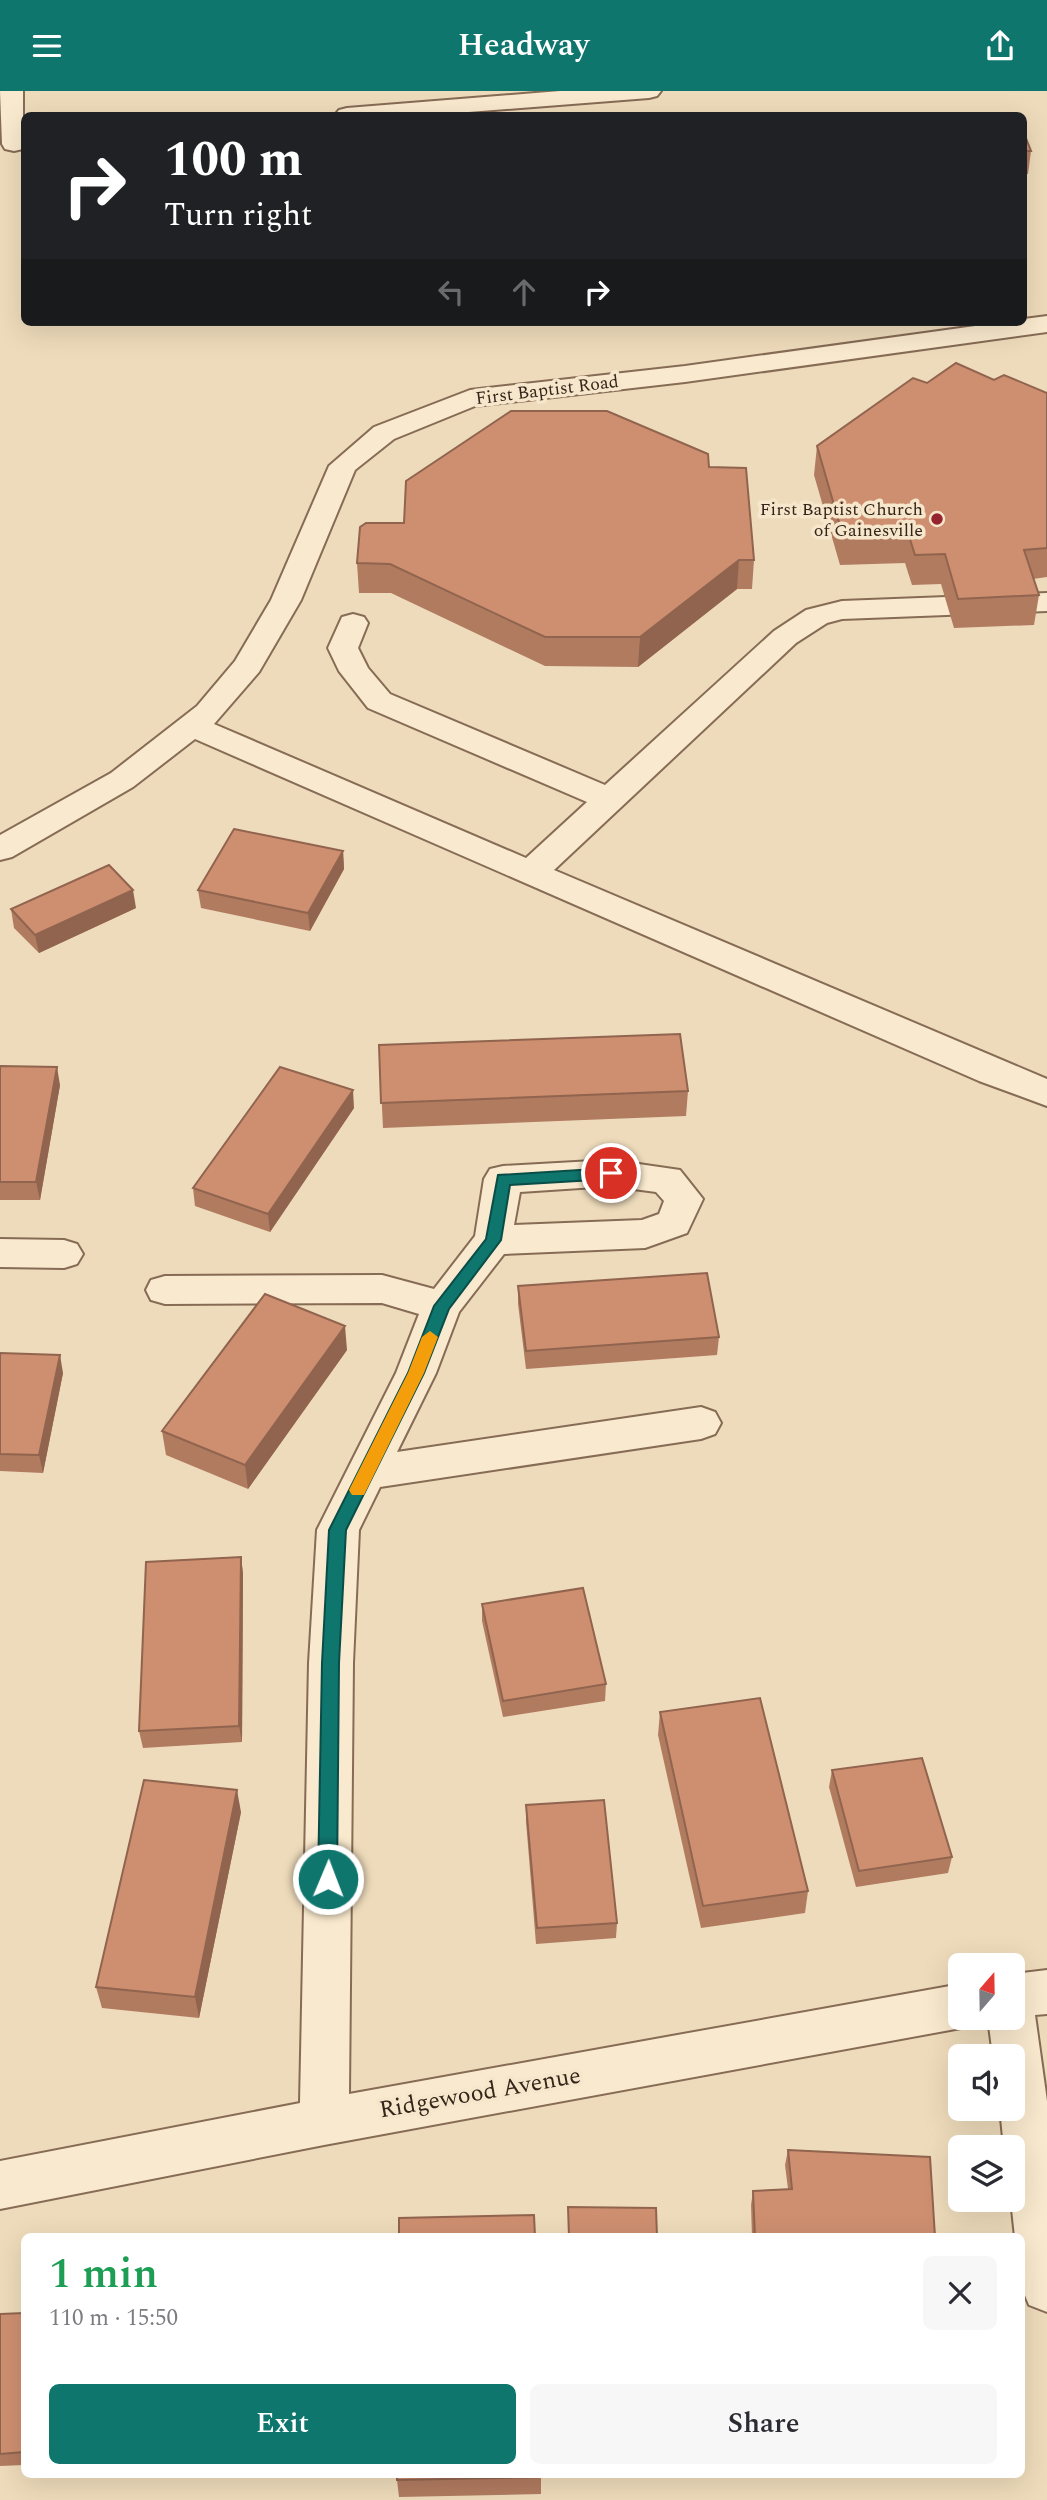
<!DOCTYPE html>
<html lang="en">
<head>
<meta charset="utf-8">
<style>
	:root { --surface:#fff; --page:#f7f7f7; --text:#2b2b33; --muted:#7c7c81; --accent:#0f766e }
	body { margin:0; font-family:Spectral,serif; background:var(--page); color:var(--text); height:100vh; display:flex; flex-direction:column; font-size:26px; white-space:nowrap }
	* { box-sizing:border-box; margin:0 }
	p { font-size:23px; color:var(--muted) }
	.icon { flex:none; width:38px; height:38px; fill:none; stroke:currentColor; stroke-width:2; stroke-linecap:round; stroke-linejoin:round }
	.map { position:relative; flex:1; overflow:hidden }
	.sheet { position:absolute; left:21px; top:2142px; width:1004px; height:245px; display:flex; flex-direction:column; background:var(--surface); border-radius:10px; box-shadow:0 7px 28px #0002 }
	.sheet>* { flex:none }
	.hud { position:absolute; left:21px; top:21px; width:1006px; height:214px; border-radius:10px; box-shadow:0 7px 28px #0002; background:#202124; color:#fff; overflow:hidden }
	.needle { width:46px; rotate:20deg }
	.fabs { position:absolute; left:948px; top:1862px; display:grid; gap:14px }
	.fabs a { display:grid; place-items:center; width:77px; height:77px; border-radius:10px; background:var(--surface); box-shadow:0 7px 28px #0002; font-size:35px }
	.pin { position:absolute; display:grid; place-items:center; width:60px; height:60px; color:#fff; margin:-30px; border:4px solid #fff; border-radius:50%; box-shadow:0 2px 7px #0007 }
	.me { position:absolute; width:77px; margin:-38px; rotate:1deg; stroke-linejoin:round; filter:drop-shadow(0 0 5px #0008) }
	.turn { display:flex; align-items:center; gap:24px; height:147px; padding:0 28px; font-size:32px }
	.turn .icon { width:91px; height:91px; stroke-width:2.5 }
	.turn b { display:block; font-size:49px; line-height:60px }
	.lanes { display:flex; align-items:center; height:66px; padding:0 28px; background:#0003; justify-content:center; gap:35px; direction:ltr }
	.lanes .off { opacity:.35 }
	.round { display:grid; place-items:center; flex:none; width:74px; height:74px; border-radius:10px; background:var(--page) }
	.summary { display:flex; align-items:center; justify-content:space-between; height:119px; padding:0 28px }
	h1 { font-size:42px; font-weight:600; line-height:52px; color:#1e9e55 }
	.primary-button { display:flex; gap:14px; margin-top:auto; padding:14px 28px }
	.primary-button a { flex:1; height:80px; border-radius:10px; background:var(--accent); color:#fff; font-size:28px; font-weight:600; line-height:80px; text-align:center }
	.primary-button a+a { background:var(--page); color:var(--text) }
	header { display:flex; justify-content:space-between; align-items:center; height:91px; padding:0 28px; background:var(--accent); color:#fff; font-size:32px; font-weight:600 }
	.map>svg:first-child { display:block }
</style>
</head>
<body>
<header><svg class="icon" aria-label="menu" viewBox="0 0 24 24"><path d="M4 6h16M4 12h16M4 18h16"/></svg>Headway<svg class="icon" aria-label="share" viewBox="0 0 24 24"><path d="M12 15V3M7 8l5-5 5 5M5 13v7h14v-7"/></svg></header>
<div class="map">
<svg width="1047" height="2409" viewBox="0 0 1047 2409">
	<rect width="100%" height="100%" fill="#eedbbb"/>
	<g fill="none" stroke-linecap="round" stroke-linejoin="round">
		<g stroke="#866b55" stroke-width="4">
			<g id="minor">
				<polygon points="0,0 23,0 23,58 14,60 5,58 2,53"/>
				<polygon points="560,0 661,0 657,5 649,7 430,24 335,24 339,19 347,17"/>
				<polygon points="1047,225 1047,241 685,291 475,315 394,348 355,379 301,509 259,581 214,633 526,767 587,711 368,617 339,580 328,557 342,526 353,523 364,526 368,532 358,557 368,577 390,603 605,694 774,540 806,519 842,510 1047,502 1047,520 842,528 827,532 796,552 554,779 1047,988 1047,1015 979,990 195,648 133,696 12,766 0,769 0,744 111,682 197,615 235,570 271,509 329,375 374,336 470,299 685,275 1004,231 1024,231 1024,228"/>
				<path d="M611 1069 680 1079 703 1108 687 1142 645 1157 504 1163 459 1221 436 1282 397 1361 701 1316 715 1321 721 1332 715 1343 701 1348 380 1396 359 1439 353 1572 349 2003 961 1893V1927H979L978 1931 961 1937 324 2054 0 2118V2070L300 2012 309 1572 317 1439 396 1282 419 1223 382 1212 165 1213 151 1209 146 1199 151 1189 165 1185 382 1184 434 1198 475 1145 484 1088 490 1078 503 1075ZM611 1095 656 1101 664 1110 659 1123 642 1129 514 1134 520 1101Z"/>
				<polygon points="0,1148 64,1149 77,1153 83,1163 77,1173 64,1177 0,1176"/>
				<polygon points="1047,1879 1047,1923 1035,1924 1047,2010 1047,2221 1029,2214 1022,2197 1022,2146 1015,2146 1011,2109 1013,2109 1013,2056 1004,2056 1000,2018 1013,2018 1013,1965 993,1965 988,1927 1013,1927 1013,1883"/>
			</g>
		</g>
		<use href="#minor" fill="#f9e9ce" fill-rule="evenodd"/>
	</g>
	<g fill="#b17b60">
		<polygon points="1024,42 1031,60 1028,83 1024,83"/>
		<polygon points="927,292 1047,302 1047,486 1033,488 1039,504 1034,534 954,537 941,493 912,494 905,472 840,474 814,384 817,355"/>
		<polygon points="709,376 754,469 752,498 737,498 638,576 545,575 391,502 359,502 357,472 404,432"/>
		<polygon points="343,760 344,778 310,840 201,817 198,799"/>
		<polygon points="136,817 39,862 14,837 11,818"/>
		<polygon points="379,954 688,1000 686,1025 383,1037"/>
		<polygon points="0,975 60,994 40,1109 0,1109"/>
		<polygon points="354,1017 270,1141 195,1115 193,1097"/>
		<polygon points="518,1195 719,1246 717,1264 526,1278 518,1213"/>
		<polygon points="347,1259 248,1398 166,1364 162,1340"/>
		<polygon points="0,1262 63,1282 43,1382 0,1380"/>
		<polygon points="241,1466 243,1483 242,1651 143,1657 139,1640"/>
		<polygon points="482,1513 606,1593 605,1610 503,1626 482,1530"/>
		<polygon points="660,1621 808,1800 805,1822 701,1837 658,1644"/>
		<polygon points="832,1679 952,1766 948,1782 856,1796 829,1696"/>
		<polygon points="526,1714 617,1832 616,1847 536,1853 526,1730"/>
		<polygon points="241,1721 199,1927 102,1917 96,1896"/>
		<polygon points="788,2059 935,2146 752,2146 751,2114 753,2100 788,2098 785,2074"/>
		<polygon points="24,2222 24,2374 0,2375 0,2223"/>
		<polygon points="541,2384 541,2403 399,2406 397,2389"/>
	</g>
	<g fill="#90644e">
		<polygon points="739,469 737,498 638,576 640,546"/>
		<polygon points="343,760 344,778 310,840 308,822"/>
		<polygon points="133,799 136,817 39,862 35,844"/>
		<polygon points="57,976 60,994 40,1109 36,1091"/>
		<polygon points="353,999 354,1017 270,1141 268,1123"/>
		<polygon points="345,1235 347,1259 248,1398 245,1374"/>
		<polygon points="60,1264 63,1282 43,1382 39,1364"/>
		<polygon points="241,1466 243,1483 242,1651 239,1635"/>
		<polygon points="237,1699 241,1721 199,1927 195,1906"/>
	</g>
	<g fill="#ce8f70" stroke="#90644e" stroke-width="2">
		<polygon points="1024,42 1031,60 1024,60"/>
		<polygon points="956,272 994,289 1004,284 1047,302 1047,457 1024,459 1039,504 958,508 945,463 915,464 908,442 843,445 817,355 913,287 927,292"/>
		<polygon points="511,320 607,320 708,363 709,376 746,377 754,469 739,469 640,546 545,546 390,473 357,472 360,436 366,432 404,432 406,390"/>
		<polygon points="234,738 343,760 308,822 198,799"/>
		<polygon points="109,774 133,799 35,844 11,818"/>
		<polygon points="680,943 688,1000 381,1012 379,954"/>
		<polygon points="0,975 57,976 36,1091 0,1091"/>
		<polygon points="280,976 353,999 268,1123 193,1097"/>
		<polygon points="707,1182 719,1246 526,1260 518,1195"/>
		<polygon points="265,1203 345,1235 245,1374 162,1340"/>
		<polygon points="0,1262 60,1264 39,1364 0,1363"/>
		<polygon points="241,1466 239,1635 139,1640 146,1471"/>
		<polygon points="583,1497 606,1593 503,1610 482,1513"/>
		<polygon points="760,1607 808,1800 703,1815 660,1621"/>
		<polygon points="922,1667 952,1766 859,1780 832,1679"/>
		<polygon points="144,1689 237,1699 195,1906 96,1896"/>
		<polygon points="604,1709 617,1832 537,1837 526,1714"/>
		<polygon points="788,2059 930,2066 935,2146 755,2146 753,2100 792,2098"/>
		<polygon points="568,2116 656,2117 657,2146 569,2146"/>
		<polygon points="534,2124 535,2146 399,2146 399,2127"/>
		<polygon points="24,2222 24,2361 0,2363 0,2223"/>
		<polygon points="397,2384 541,2384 541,2386 397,2389"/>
	</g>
	<polygon fill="#0f766e" stroke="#0a4d48" stroke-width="2" points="611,1077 618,1082 611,1088 510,1094 501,1149 449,1218 424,1282 346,1439 339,1572 337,1788 334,1794 328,1796 321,1794 318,1788 322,1572 329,1439 408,1282 434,1215 486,1148 498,1084"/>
	<polygon fill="#f59e0b" points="430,1240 438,1246 424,1282 364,1404 352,1404 349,1399 408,1282 422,1246"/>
	<circle fill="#96242e" stroke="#f6e6cb" stroke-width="2.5" cx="937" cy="428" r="7"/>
	<g text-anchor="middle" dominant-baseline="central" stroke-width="7" stroke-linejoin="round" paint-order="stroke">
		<g font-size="18" fill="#34251a" stroke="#f6e6cb">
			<text transform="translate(547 299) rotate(-7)">First Baptist Road</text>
		</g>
		<g font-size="18" fill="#34251a" stroke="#f6e6cb" text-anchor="end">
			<text x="923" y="418">First Baptist Church<tspan x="923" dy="21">of Gainesville</tspan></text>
		</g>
		<g font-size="24" fill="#34251a" stroke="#f6e6cb">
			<text transform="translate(480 2002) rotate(-10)">Ridgewood Avenue</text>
		</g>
	</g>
</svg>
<div class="fabs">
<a><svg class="needle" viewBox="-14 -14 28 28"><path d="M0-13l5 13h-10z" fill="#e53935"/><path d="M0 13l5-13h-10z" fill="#7c7c81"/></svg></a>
<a><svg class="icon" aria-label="sound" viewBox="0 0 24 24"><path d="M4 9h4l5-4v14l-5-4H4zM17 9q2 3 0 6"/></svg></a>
<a><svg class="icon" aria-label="layers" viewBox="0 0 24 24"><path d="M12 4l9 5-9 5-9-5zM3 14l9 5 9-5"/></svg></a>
</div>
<div class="pin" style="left:611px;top:1082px;background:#d93025"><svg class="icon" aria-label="arrive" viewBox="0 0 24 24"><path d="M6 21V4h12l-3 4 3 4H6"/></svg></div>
<svg class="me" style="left:328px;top:1788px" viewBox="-20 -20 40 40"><circle r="17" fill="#0f766e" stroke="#fff" stroke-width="3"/><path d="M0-11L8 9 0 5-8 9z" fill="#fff"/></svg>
<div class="hud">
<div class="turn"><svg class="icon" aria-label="right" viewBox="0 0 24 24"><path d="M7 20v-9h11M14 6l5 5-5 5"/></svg><div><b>100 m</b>Turn right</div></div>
<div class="lanes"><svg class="icon off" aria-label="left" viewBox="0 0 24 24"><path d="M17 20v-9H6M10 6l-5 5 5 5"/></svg><svg class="icon off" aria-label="ahead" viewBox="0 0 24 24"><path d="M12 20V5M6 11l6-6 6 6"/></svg><svg class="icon" aria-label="right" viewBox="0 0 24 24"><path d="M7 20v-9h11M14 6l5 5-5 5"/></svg></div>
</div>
<section class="sheet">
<div class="summary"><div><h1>1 min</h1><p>110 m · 15:50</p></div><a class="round"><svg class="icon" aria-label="close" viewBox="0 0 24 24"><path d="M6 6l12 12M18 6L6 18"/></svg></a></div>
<div class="primary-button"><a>Exit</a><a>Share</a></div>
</section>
</div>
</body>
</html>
